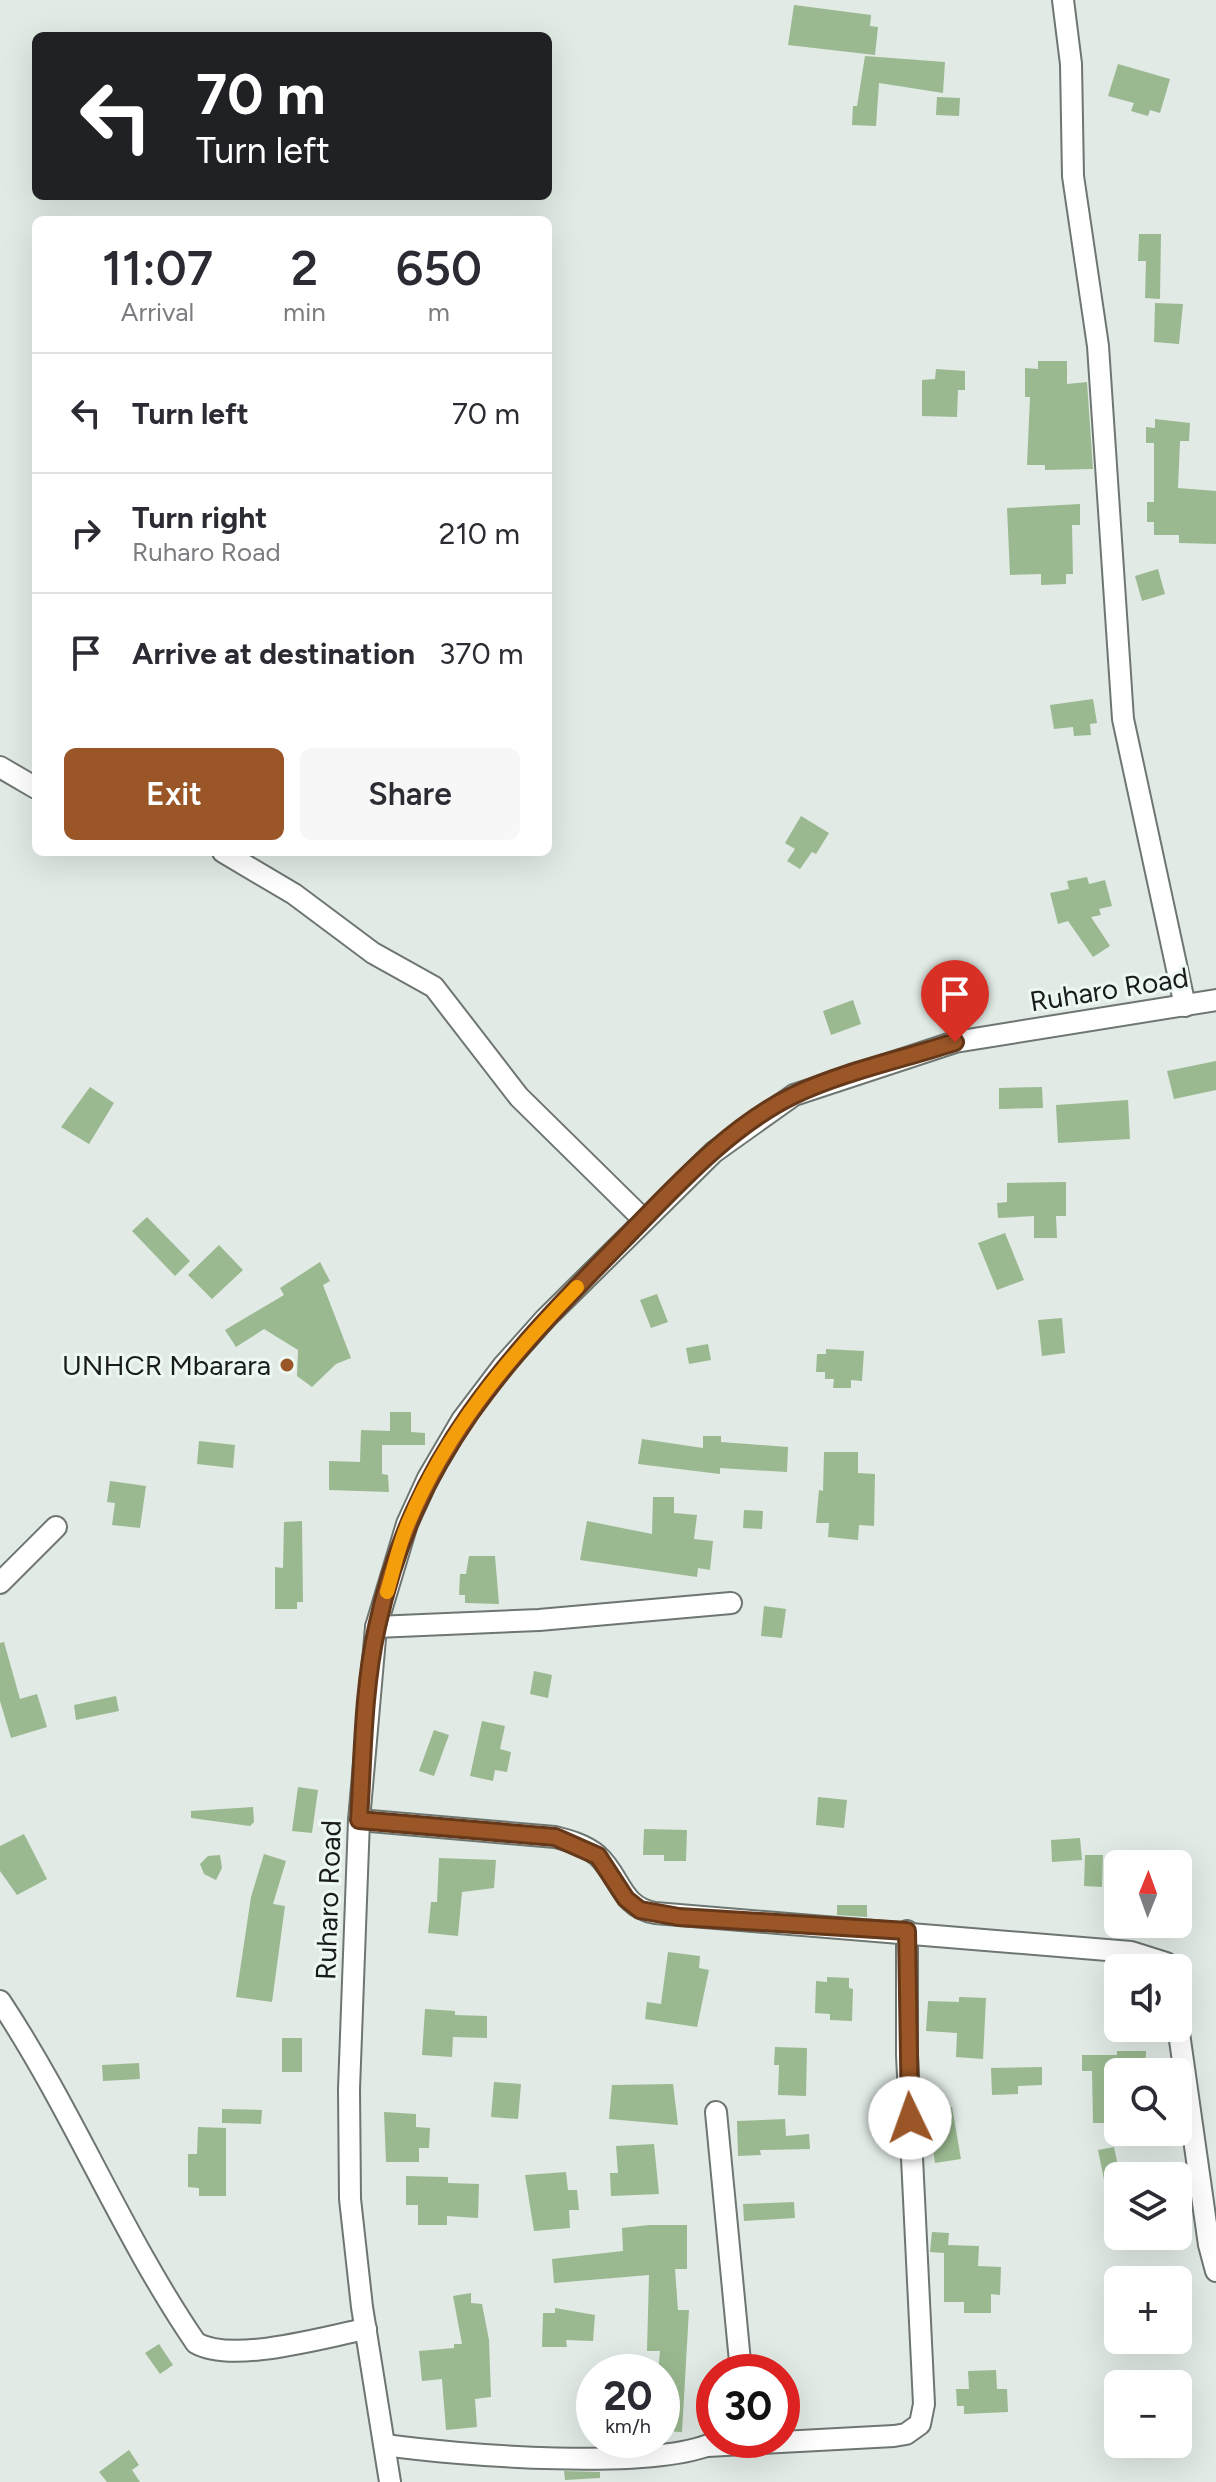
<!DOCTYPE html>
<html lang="en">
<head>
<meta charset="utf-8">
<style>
	:root { --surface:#fff; --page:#f7f7f7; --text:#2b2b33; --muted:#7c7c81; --line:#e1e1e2; --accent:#9a5627 }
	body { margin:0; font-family:Figtree,sans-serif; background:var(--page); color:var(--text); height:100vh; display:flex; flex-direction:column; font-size:30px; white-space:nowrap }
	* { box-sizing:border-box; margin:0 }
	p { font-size:26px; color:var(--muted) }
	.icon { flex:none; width:44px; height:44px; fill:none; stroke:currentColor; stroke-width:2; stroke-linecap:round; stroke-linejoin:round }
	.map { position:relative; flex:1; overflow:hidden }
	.panel { position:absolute; left:32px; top:216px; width:520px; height:640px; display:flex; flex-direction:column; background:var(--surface); border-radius:12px; box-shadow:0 8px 32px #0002 }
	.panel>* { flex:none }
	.banner { position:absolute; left:32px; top:32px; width:520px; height:168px; border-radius:12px; box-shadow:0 8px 32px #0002; background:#202124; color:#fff; overflow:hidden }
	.needle { width:52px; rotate:1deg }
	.tools { position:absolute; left:1104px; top:1850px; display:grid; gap:16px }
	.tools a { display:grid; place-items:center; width:88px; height:88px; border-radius:12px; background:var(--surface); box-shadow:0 8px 32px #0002; font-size:40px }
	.speed { position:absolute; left:576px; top:2354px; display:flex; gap:16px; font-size:40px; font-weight:700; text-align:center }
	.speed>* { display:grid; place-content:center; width:104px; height:104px; border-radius:50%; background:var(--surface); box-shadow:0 8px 32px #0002; line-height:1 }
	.speed small { font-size:20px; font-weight:400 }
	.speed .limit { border:12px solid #d22; background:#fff; color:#111 }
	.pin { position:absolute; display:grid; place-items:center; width:68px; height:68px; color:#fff; margin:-82px -34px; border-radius:50% 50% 50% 0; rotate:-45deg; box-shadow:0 0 8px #0007 }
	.pin .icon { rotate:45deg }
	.me { position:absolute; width:88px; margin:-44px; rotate:357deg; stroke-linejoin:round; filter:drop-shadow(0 0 6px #0008) }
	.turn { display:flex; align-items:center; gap:28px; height:168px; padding:0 32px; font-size:36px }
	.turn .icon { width:104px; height:104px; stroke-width:2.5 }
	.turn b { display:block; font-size:56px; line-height:68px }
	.eta { display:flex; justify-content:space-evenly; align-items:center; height:136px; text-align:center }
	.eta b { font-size:48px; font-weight:600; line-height:56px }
	.action { display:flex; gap:16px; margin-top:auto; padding:16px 32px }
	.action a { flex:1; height:92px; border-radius:12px; background:var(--accent); color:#fff; font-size:32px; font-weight:600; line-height:92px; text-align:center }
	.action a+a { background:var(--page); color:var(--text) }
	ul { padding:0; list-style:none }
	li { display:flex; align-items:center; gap:24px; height:120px; padding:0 32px; border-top:2px solid var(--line) }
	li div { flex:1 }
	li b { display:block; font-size:30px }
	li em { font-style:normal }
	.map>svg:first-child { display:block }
</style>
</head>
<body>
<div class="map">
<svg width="1216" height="2482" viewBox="0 0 1216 2482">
	<rect width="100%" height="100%" fill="#e1eae5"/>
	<g fill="#9ab990">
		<polygon points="794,5 871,15 870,26 878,27 875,55 788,45"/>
		<polygon points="865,56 945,62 943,93 879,83 876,126 852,125 853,106 857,106"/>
		<polygon points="1118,64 1170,79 1160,113 1150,110 1148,116 1131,111 1134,103 1108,96"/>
		<polygon points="937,97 960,98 959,116 936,115"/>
		<polygon points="1139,234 1161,234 1160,299 1145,298 1146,261 1138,261"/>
		<polygon points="1155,303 1183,304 1179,344 1154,342"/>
		<polygon points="1038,361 1067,361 1067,384 1087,382 1093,469 1045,470 1045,465 1027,465 1030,397 1025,397 1025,368 1038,369"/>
		<polygon points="936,369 965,371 965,390 958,390 957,417 922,416 922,380 935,379"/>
		<polygon points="1155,419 1190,423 1189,441 1180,441 1178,488 1216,491 1216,544 1179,543 1179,535 1154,535 1154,522 1147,522 1147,502 1154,502 1154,443 1146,443 1146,427 1155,428"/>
		<polygon points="1080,504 1080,525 1072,525 1073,574 1066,574 1066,584 1041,585 1041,574 1010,575 1007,508"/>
		<polygon points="1158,569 1165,594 1142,601 1135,576"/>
		<polygon points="1093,699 1097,723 1090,724 1091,735 1074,736 1073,727 1054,729 1050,705"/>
		<polygon points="801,816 829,833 816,854 812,852 800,869 787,861 795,849 785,843"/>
		<polygon points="1087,877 1089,884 1105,880 1112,906 1099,909 1101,915 1091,917 1110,946 1093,957 1068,921 1058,924 1050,893 1069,889 1067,881"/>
		<polygon points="853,1000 861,1024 831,1035 823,1011"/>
		<polygon points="1216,1061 1216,1090 1174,1099 1167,1071"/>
		<polygon points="90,1087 114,1103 89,1144 61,1127"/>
		<polygon points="1042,1087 1043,1108 999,1109 999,1088"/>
		<polygon points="1128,1100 1130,1139 1058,1143 1056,1105"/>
		<polygon points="1066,1182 1066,1216 1056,1216 1057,1238 1034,1238 1034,1216 998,1218 997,1203 1007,1202 1007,1183"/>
		<polygon points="147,1217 190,1261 175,1276 132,1231"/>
		<polygon points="1005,1233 1024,1280 997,1290 978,1243"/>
		<polygon points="219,1245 243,1270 212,1299 188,1275"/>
		<polygon points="320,1262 330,1281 323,1285 351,1358 336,1364 312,1387 297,1376 298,1350 264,1329 236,1347 225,1330 284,1295 280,1288"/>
		<polygon points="657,1294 668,1322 651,1328 640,1300"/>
		<polygon points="1062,1318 1065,1353 1042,1356 1038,1320"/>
		<polygon points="708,1344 711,1360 689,1364 686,1348"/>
		<polygon points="826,1349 864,1351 862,1381 851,1380 851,1388 833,1388 834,1379 825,1379 825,1372 816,1372 817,1354 826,1354"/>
		<polygon points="390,1412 411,1412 411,1432 425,1433 425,1445 382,1445 382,1474 388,1475 389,1492 329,1490 329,1461 360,1462 361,1430 390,1431"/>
		<polygon points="703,1436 721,1436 721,1442 788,1447 787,1472 720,1468 720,1474 638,1464 642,1439 703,1448"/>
		<polygon points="199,1441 235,1445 233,1468 197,1464"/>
		<polygon points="824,1452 858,1452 858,1473 875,1474 874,1526 859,1525 858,1540 828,1537 829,1523 816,1523 819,1490 823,1491"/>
		<polygon points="110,1481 146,1486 140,1528 112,1525 115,1503 107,1502"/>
		<polygon points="653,1497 674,1497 674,1513 697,1515 694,1539 713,1541 710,1570 698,1568 697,1577 580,1560 587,1521 652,1534"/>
		<polygon points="744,1510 763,1511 762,1529 743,1528"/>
		<polygon points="302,1521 303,1602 297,1602 297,1609 275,1609 275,1567 283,1568 284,1522"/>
		<polygon points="469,1556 495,1556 499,1604 465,1603 465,1595 459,1595 460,1574 466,1574"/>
		<polygon points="764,1606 786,1609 782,1638 761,1636"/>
		<polygon points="4,1642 20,1699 37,1694 47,1727 11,1738 0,1701 0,1643"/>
		<polygon points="534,1671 552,1675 548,1698 530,1694"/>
		<polygon points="116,1696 119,1711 76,1720 74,1705"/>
		<polygon points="482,1721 505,1726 500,1749 511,1752 507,1772 495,1770 493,1781 470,1776"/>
		<polygon points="434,1730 449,1735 434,1776 419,1771"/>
		<polygon points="298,1787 318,1790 312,1833 292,1831"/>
		<polygon points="818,1797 847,1800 844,1828 816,1825"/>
		<polygon points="253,1807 254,1822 250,1826 191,1818 191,1811"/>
		<polygon points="644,1829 687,1830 686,1861 664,1861 664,1855 643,1855"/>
		<polygon points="24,1834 47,1879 17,1895 0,1871 0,1846"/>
		<polygon points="1080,1838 1082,1860 1052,1862 1051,1840"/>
		<polygon points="264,1854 286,1861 273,1904 285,1906 272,2002 236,1997 251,1897"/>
		<polygon points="220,1855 222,1868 216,1880 204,1874 200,1864 208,1856"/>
		<polygon points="1085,1855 1103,1855 1102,1887 1084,1886"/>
		<polygon points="439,1858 496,1860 494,1888 462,1892 458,1936 428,1933 431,1902 437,1902"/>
		<polygon points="837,1905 867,1905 867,1917 837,1915"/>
		<polygon points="668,1952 700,1956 699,1968 709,1970 697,2027 645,2019 647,2002 661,2004"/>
		<polygon points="827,1977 849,1978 849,1988 853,1989 852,2021 830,2020 830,2014 815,2013 816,1981 827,1982"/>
		<polygon points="959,1997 986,1998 983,2059 956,2057 957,2033 926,2031 928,2001 959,2002"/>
		<polygon points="425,2009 455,2011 455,2015 487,2016 487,2038 453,2037 452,2057 422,2055"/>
		<rect x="282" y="2038" width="20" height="34"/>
		<polygon points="775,2047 807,2048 806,2096 778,2095 779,2065 774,2065"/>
		<polygon points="1117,2051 1146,2051 1145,2072 1118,2072 1115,2123 1093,2123 1092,2071 1082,2071 1082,2055 1117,2055"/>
		<polygon points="139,2063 140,2079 103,2081 102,2065"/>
		<polygon points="1042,2067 1042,2085 1018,2086 1018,2094 992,2095 991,2068"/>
		<polygon points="494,2082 521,2084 518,2119 491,2117"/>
		<polygon points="673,2084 678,2125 609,2119 612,2085"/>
		<polygon points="952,2107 961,2159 935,2163 932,2141 924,2142 923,2112"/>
		<polygon points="222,2109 262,2110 261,2124 222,2123"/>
		<polygon points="384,2112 416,2114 416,2127 430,2128 429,2148 419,2148 419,2162 386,2162"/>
		<polygon points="785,2119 786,2136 809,2134 810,2149 760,2150 761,2155 738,2156 737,2121"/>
		<polygon points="198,2127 226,2128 226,2196 199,2196 199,2188 188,2187 188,2154 197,2154"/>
		<polygon points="654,2144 659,2194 611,2196 610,2173 618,2173 616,2146"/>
		<polygon points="1114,2147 1120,2176 1118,2213 1111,2214 1098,2150"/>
		<polygon points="566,2172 568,2190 577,2190 579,2210 569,2210 570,2228 534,2231 525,2175"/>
		<polygon points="406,2176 448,2177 448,2183 479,2184 478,2218 447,2216 447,2225 418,2225 418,2205 406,2205"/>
		<polygon points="794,2202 795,2218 744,2221 743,2204"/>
		<polygon points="649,2225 687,2225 687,2269 675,2269 678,2310 689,2310 682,2432 662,2431 662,2372 658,2372 660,2351 647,2351 649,2275 554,2283 552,2259 623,2251 622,2228"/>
		<polygon points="932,2232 949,2233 948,2245 979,2246 978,2266 1001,2267 1000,2295 991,2294 991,2313 964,2313 964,2302 944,2302 944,2253 930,2252"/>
		<polygon points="471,2293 471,2303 482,2304 489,2340 491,2397 475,2399 477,2427 446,2430 442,2379 422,2381 419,2351 454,2348 454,2344 462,2344 453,2296"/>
		<polygon points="555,2308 595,2315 593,2341 566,2340 567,2347 542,2347 543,2313 555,2313"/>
		<polygon points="159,2344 173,2365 160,2374 145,2353"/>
		<polygon points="996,2370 997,2389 1007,2389 1008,2412 964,2414 964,2406 957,2406 956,2389 969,2389 968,2371"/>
		<polygon points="129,2450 139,2465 132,2470 140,2482 107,2482 99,2472"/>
		<polygon points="564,2471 600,2472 600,2478 565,2480"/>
	</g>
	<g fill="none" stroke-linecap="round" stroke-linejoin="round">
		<g stroke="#6e7671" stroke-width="24">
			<g id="minor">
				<polyline points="1063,0 1071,64 1073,176 1098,346 1123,719 1185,1006"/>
				<polyline points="0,767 36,788"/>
				<polyline points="223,852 294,894 373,953 434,987 519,1097 643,1219"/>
				<polyline points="0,1583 56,1527"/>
				<polyline points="376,1627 539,1620 731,1603"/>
				<path d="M359 1820 555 1837C570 1841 585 1845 597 1855 621 1876 620 1907 655 1913L1131 1952 1166 1963 1168 1968"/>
				<path d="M0 2001C73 2111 122 2235 196 2343 233 2364 323 2337 366 2329"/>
				<polyline points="1178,2026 1209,2245 1216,2271"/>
				<polyline points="716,2112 741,2372"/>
				<path d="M385 2445C457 2455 658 2472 718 2441"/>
				<polyline points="707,2446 894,2436 906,2434 920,2424 924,2404 907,2055 907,1931"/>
				<polyline points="390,2482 362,2307 350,2199 349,2089 359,1820 376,1627 407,1524 428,1478 462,1420 503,1366 546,1318 714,1152 794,1095 955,1042 1216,1000"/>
			</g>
		</g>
		<use href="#minor" stroke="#fff" stroke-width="20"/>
	</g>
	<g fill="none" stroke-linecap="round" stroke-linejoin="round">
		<g stroke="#643819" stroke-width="20">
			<path id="route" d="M910 2118 907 1931 679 1917 640 1910 626 1899 598 1856 555 1837 359 1820C363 1756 363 1689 377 1627 414 1456 505 1360 623 1240 673 1189 728 1127 794 1095 842 1072 903 1059 955 1042"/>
		</g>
		<use href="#route" stroke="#9a5627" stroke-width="14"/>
		<path stroke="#f59e0b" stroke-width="14" d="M387 1592C394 1569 399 1543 409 1521 447 1430 509 1357 577 1287"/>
	</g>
	<circle fill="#9a5627" stroke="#eef8f2" stroke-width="3" cx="287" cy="1365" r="8"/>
	<g text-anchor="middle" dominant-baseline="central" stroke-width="6" stroke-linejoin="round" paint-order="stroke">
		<g font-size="28" fill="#191c1b" stroke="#eef8f2">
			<text transform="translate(1109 989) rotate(-9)">Ruharo Road</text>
			<text transform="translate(328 1900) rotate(-88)">Ruharo Road</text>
		</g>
		<g font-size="28" fill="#191c1b" stroke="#eef8f2" text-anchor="end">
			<text x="271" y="1365">UNHCR Mbarara</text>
		</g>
	</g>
</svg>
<div class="tools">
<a><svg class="needle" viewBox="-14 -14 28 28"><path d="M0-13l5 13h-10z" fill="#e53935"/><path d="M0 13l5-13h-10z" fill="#7c7c81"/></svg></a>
<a><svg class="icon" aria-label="sound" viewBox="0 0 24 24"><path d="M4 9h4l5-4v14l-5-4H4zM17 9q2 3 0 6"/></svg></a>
<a><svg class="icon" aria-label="search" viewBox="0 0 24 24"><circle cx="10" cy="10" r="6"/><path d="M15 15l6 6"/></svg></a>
<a><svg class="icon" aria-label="layers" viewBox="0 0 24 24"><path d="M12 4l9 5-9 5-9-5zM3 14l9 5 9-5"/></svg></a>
<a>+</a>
<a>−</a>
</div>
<div class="speed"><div>20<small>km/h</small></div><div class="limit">30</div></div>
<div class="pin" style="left:955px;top:1042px;background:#d93025"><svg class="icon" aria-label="arrive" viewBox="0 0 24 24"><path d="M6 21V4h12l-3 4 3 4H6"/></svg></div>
<svg class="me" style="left:910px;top:2118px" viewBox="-20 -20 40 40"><circle r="19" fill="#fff"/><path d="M0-13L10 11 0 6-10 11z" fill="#9a5627"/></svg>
<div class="banner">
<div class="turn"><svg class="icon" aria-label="left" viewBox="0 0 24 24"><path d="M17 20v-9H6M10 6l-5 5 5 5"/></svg><div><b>70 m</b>Turn left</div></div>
</div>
<section class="panel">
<div class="eta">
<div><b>11:07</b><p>Arrival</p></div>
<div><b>2</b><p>min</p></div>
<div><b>650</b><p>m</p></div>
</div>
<ul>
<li><svg class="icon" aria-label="left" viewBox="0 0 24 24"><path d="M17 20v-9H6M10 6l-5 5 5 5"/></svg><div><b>Turn left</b></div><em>70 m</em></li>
<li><svg class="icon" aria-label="right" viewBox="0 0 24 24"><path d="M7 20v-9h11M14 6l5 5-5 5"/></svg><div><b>Turn right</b><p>Ruharo Road</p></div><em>210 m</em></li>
<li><svg class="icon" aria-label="arrive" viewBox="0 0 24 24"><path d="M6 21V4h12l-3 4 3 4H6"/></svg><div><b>Arrive at destination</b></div><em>370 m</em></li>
</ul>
<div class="action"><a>Exit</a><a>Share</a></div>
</section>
</div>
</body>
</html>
